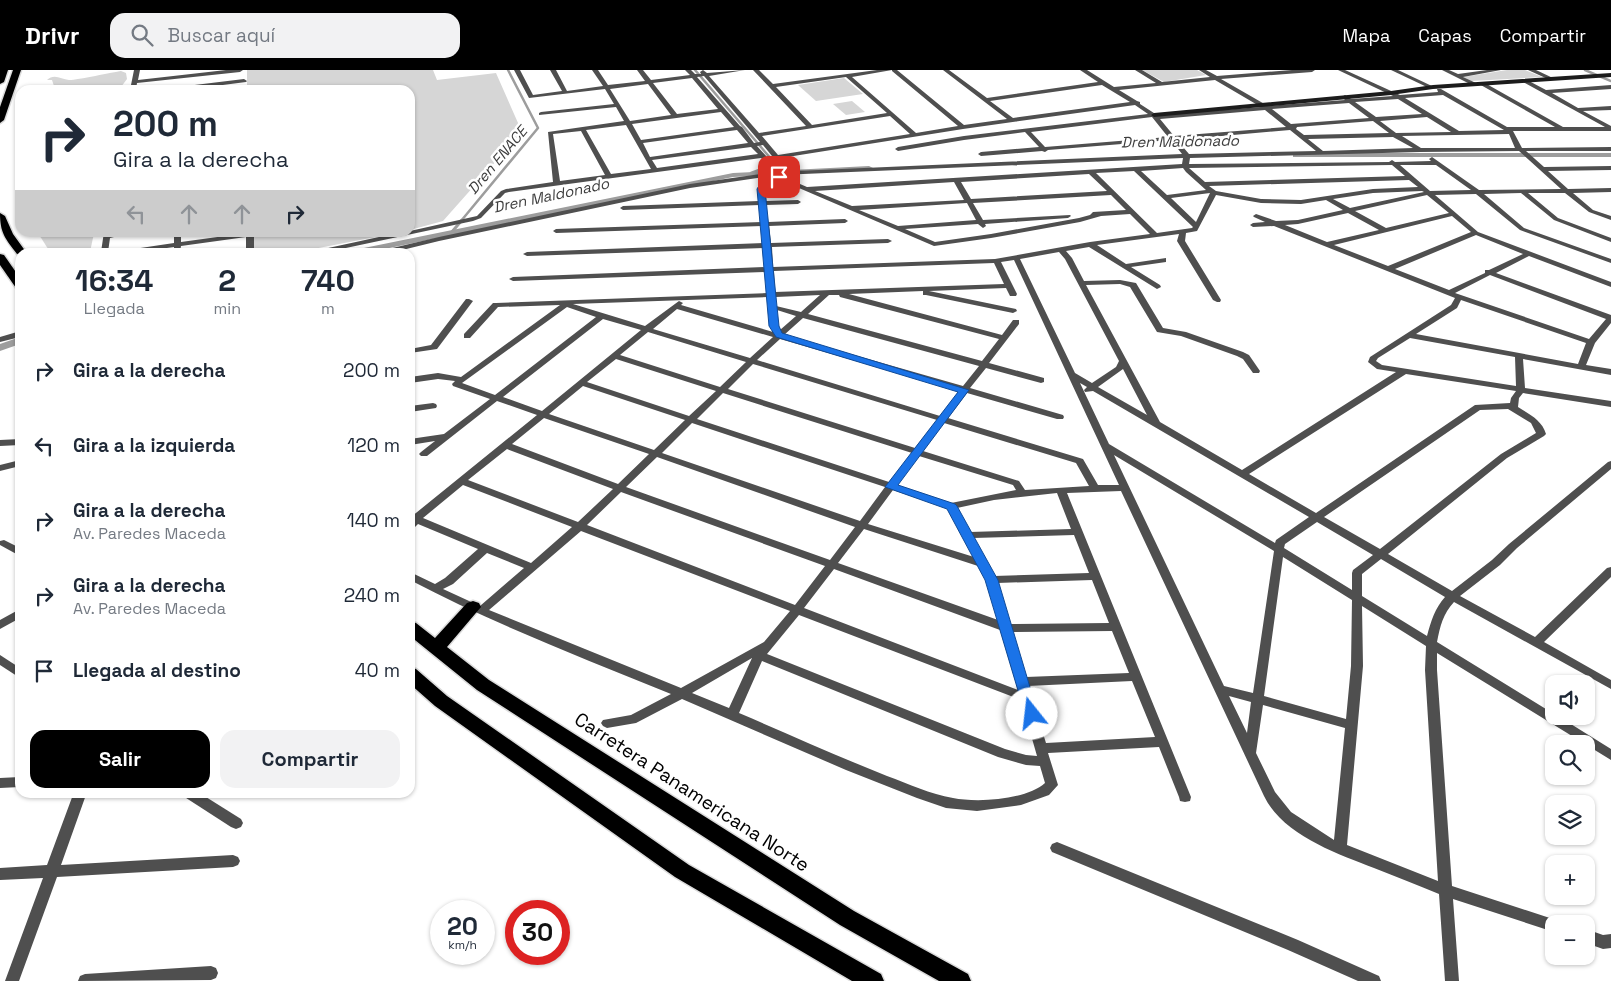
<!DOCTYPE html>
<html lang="es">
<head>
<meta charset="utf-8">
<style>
	:root { --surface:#fff; --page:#f2f2f3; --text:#1f2937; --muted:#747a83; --accent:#000 }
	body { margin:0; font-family:"Space Grotesk",sans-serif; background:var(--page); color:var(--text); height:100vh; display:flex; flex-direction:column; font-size:19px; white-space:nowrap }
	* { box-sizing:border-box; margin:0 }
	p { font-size:16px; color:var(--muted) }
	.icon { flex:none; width:28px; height:28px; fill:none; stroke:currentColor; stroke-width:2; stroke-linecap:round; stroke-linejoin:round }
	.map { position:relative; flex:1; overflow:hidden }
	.drawer { position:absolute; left:15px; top:178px; width:400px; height:550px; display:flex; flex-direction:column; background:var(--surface); border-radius:15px; box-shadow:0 1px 4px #0004 }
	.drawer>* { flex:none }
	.hud { position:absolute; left:15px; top:15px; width:400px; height:152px; border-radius:15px; box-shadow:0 1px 4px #0004; background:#fff; color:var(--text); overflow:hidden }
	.fabs { position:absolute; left:1545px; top:605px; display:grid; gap:10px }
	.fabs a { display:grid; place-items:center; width:50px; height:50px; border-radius:10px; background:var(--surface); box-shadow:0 1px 4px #0004; font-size:25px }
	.speed { position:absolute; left:430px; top:830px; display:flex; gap:10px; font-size:25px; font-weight:700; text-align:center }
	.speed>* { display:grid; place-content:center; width:65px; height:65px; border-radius:50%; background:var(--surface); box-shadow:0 1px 4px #0004; line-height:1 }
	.speed small { font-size:12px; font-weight:400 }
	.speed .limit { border:8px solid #d22; background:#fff; color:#111 }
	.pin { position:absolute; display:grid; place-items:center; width:42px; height:42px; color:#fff; margin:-21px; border-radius:10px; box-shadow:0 2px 8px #0006 }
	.me { position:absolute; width:55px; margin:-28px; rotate:344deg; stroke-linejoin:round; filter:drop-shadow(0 0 4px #0008) }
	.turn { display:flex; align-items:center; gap:18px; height:105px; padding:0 15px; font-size:22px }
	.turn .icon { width:65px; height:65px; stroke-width:2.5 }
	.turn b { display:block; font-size:35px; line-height:42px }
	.lanes { display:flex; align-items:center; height:48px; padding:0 15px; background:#0003; justify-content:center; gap:25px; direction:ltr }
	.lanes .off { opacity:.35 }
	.eta { display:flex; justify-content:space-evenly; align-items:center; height:85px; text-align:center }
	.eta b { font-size:30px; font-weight:700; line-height:35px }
	.button { display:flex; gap:10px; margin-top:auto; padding:10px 15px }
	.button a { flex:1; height:58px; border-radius:15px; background:var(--accent); color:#fff; font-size:20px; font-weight:700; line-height:58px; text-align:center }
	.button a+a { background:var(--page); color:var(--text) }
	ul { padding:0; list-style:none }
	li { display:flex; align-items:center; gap:15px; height:75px; padding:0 15px }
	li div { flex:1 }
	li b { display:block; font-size:19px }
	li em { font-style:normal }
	header { display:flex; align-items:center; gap:30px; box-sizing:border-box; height:70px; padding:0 25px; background:var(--accent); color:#fff }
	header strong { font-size:24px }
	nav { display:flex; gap:28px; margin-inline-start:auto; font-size:18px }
	.search { width:350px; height:45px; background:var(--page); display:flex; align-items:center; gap:12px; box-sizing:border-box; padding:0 18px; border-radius:15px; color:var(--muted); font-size:19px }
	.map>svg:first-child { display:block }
</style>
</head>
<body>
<header>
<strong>Drivr</strong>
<div class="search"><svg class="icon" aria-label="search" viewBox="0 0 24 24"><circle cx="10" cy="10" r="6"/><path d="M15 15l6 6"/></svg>Buscar aquí</div>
<nav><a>Mapa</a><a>Capas</a><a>Compartir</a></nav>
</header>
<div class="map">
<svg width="1611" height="911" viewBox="0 0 1611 911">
	<rect width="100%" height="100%" fill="#fff"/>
	<g fill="#d6d6d6">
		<polygon points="247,0 433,0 437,10 496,3 522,62 443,151 410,160 410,20 247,20"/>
		<polygon points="1142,0 1197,0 1206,5 1164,12"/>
		<polygon points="1507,0 1525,0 1542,7 1471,11 1463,7"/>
		<path d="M121 1 126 3 127 9 121 17 113 15 92 20H45L54 16 52 10H47C54 3 61 9 69 10 72 11 114 2 121 1Z"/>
		<polygon points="844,8 863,24 816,31 798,15"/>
		<polygon points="852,31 865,42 846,45 833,34"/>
		<polygon points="38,163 94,163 90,182 50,182"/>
		<polygon points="253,163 396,163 298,182 254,182"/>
	</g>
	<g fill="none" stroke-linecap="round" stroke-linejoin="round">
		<g stroke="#9d9d9d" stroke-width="2.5">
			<polyline points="695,0 772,90 767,97 751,103"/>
			<polyline points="1585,0 1611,11"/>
			<polyline points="461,151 538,58 508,0"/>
		</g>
		<polyline stroke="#9d9d9d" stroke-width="3" points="451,163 462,150"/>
		<g fill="#9d9d9d" fill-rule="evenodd">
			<rect x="1293" y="83" width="318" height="4"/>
			<polygon points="869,96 873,98 872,100 733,107 370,182 354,182 359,179 733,103"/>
			<polygon points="20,267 20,274 0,281 0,274"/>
		</g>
		<g stroke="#dbdbdb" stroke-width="3">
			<g id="highway">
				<polygon points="0,0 8,0 4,12 0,14"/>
				<polygon points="13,0 21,0 4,50 0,53 0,37"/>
				<path d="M0 143 5 146 13 164 26 182 17 184C5 168 0 163 0 143Z"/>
				<polygon points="0,184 4,185 20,208 20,219 16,218 0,195"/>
				<polygon points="473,531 479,533 481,537 447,577 489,610 854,841 968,904 971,911 939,911 840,855 477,620 410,566 410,551 416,553 435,568 467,533"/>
				<polygon points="410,597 416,599 447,626 689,795 881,904 884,911 852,911 675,807 435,636 410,614"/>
			</g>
		</g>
		<g fill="#4f4f4f" fill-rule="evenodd">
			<polygon points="134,0 140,0 138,10 226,0 243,0 240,2 137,13 136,20 130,20"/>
			<path d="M514 0H520L533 25 562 21 550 0H556L567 21 603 16 592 0H598L608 15 645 11 637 0H643L651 10 690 5 685 0H691L695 4H701L700 2 703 0 707 3 745 0 709 6 759 63 806 56 753 0H759L773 14 877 0H897L964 55 1007 49 943 0H949L987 28 1098 12 1080 0H1087L1114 17 1156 13 1135 0H1142L1162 12 1210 7 1199 0H1206L1217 6 1292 0H1315L1312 2 1221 9 1268 36 1345 30 1342 27 1345 25 1351 29 1393 26 1338 0H1345L1400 25 1438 22 1437 19H1441L1507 57H1555L1479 14V12H1483L1563 57H1605L1523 12V10H1527L1546 20 1611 15V19L1552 23 1578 38 1611 36V40L1583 41 1611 56V61H1513L1522 78 1611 77V81H1526L1544 97 1611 96V100L1548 101 1568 119 1611 118V122L1573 123 1593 140 1611 146V150L1589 142 1565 123H1528L1558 148 1611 168V172L1554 150 1521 123 1484 124 1524 158 1611 189V193L1520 160 1476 124 1435 125 1478 162 1611 212V217L1529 186 1496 203 1611 245V253L1595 273 1586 295 1611 299V305L1523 289 1525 318 1611 331V337L1523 323 1519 328 1518 337C1529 344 1542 350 1546 364L1544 366 1507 388 1388 484 1452 521 1492 490 1509 474 1608 392 1611 391V399L1517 478 1500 495 1460 526 1535 567 1607 498 1611 497V507L1544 572 1611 610V619L1454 532C1443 544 1440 556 1437 572L1554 644V646H1558L1611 679V690L1437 583V600L1452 816 1559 851 1560 854H1554V862L1453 829 1459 911H1445L1439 824C1418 815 1396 807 1374 798 1336 783 1283 765 1264 726L1121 421 1067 423 1191 727 1190 731 1185 732 1180 731 1179 727 1159 677 1048 683 1058 715 1049 725 1021 735 977 741 946 738 917 728 846 700 682 629 636 653 607 658 603 656 601 653 603 650 631 645 671 624C583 588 494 554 410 510V502L435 514 445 508 478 479 418 454 414 458 410 459 411 447 537 345 497 331 427 386H421L419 384 421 382 435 371 410 375V369L444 364 490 329 453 316 452 314 455 311 438 309 410 313V307L438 303 461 307 560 235 498 237 470 268H464V264L493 233H496L768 223 766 202 513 211 509 209 513 207 766 197 765 178 527 186 523 184 527 182 764 173 762 156 556 163 553 161 556 159 762 152 760 135 623 140 620 138 623 136 759 131 758 119 764 107 690 118 439 171 394 182H384V180L439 167 690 114 767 103 771 99 773 100V102L1182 84 1171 70 1048 80 1045 82 1042 81 981 86 978 84 981 82 1039 77 1025 62 964 70 898 81 895 79 898 77 964 66 1148 44 1135 35 963 59 781 88 778 91 775 89 765 91 761 88 509 122 505 123 481 148 473 151 327 182H316L319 180 402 162H410V161L477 146 501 121 506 119 553 112 548 62 624 51 616 37 539 45V43L541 42 614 34 605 19 529 28ZM892 0V1L958 56 916 63 852 7ZM704 6 760 72 754 73 742 57 740 56 697 7ZM846 7 887 43 812 55 776 17ZM692 8 718 39 677 44 653 13ZM1215 10 1261 37 1157 45 1140 34V32L1137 31 1119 20ZM648 14 671 45 630 51 610 19ZM1102 15 1130 32 1013 48 990 31ZM1443 25 1504 60 1459 61 1405 28ZM1398 29 1422 44 1376 47 1355 32ZM1349 33 1369 48 1291 54 1272 39ZM1265 40 1286 57 1174 66 1160 49ZM721 42 734 57 641 70 632 54ZM890 46 910 64 778 85 762 66ZM1152 47 1168 67 1045 77 1031 62ZM1427 47 1451 62 1396 63 1380 51ZM1373 51 1389 63 1304 65 1296 59 1297 57ZM626 55 651 99 611 104 586 60ZM737 60 748 73 650 87 643 73ZM1290 60 1316 81 1189 84 1177 70ZM581 61 605 105 560 111 553 64ZM1509 64 1515 78H1421L1402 66ZM1393 67 1413 78 1323 81 1308 69ZM763 75 772 86 767 87 757 76ZM751 77 758 84 657 98 652 90ZM1519 81 1561 119 1479 120 1432 87 1429 89 1431 91 1395 92 1392 90 1389 92 1189 94 1190 88 1420 82ZM1183 88 1182 94 807 117 779 105ZM1392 95 1405 106 1205 112 1189 98ZM1400 95H1436L1471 120 1430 121ZM1183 98 1186 102 1206 120 1167 125 1141 101ZM1134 101 1193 157 1192 158 1157 163 1096 103ZM1089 104 1107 121 971 129 961 112ZM771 106 934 176 991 168 1080 152 1101 146 1130 144 1150 164 1090 172 995 189 773 197 772 177 888 173 892 171 888 169 771 173 769 156 845 153 848 151 845 149 768 152 766 135 798 134 801 132 798 130 766 131 764 119ZM1409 110 1418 117 1373 119 1301 130 1261 129 1216 121 1209 116ZM954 112 964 130 852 136 815 121ZM1422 121 1424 122 1350 138 1333 129 1373 123ZM1210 123 1196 152 1171 128ZM1111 125 1126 140 1093 142 1090 145 1079 148 991 164 935 172 905 159 978 154 983 158 986 156 985 154 1068 148 1071 146 1070 145 983 150 973 133ZM1216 125 1261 133 1301 134 1326 130 1343 140 1298 150 1276 151 1256 144 1253 146 1254 147 1265 152 1253 153 1250 155 1253 157 1274 156 1455 228 1451 235 1370 287 1368 292 1377 299 1396 302 1242 400 1160 352 1086 215 1120 214 1130 217 1157 262 1181 266 1237 286 1243 289 1253 303H1259L1260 301 1249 285 1243 282 1186 262 1163 258 1136 213 1120 210 1084 211 1072 188 1066 181 1089 177 1157 219 1161 217 1160 215 1131 197 1166 192V188L1126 194 1097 175 1179 164 1177 171 1213 230 1217 232H1220L1221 230 1185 171 1186 163 1197 161ZM1427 125 1449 143 1386 158 1355 141ZM967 133 976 150 898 156 859 140ZM1348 143 1379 160 1327 172 1285 155 1298 154ZM1452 146 1471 162 1388 196 1334 175ZM1476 165 1523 184 1489 200H1485V203L1449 220 1395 199ZM1059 182 1065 189 1119 291 1116 297 1092 313 1075 303 1020 189ZM1014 190 1119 415H1098L1083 389 948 348 967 323 1057 349H1063L1064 347 1063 345 970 318 986 298 1041 313 1044 312V308L989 293 1019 254V250H1013L1002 265 849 224 923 221V225H926L1013 243 1017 241 1016 239 929 221 1006 218 1010 226H1016L1017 224 1001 192ZM994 193 1004 214 775 222 774 201ZM1490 205 1606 249 1589 269 1455 223ZM820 225 801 242 776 236V227ZM829 225H839L840 227 999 269 982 291 808 244ZM768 227 770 256 773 262 681 235 683 233 679 231 645 256 573 234ZM1461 230 1586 273 1578 294 1416 264 1457 238ZM567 237 596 247 495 325 462 313ZM677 239 773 267 750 288 653 259ZM777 240 796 246 780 260 778 256ZM803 248 979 296 963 316 784 265ZM603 249 641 260 542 341 503 327ZM648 262 746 292 720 317 620 285ZM1410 268 1515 287 1516 316 1382 295 1376 291 1378 288ZM780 269 959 321 940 346 757 290ZM616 289 716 321 689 346 587 312ZM753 294 937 350 915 378 728 319ZM1123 299 1147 345 1098 317ZM1406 304 1516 321 1511 328 1510 333 1475 335 1316 443 1249 404ZM1080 313 1087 317 1084 320 1085 322 1093 321 1309 447 1276 470 1275 473 1109 374ZM583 316 685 350 654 380 549 344ZM723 323 912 383 889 412 697 349ZM1508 339 1531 353 1536 363 1501 384 1380 479 1324 447 1480 340ZM544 348 649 384 618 414 512 374ZM692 353 885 417 860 451 662 383ZM944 353 1076 393 1089 416 1025 420 1019 411 923 381ZM507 379 613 419 578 452 468 410ZM1114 385 1274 481 1253 623 1224 616ZM919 386 1013 415 1016 420 951 433 897 415ZM657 387 855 457 830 490 626 417ZM463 415 572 457 531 493 423 448ZM893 420 947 438 974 487 868 454ZM621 422 825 496 795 535 587 455ZM1057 423 1071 459 970 462 957 438 994 430ZM1317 452 1373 485 1353 500 1352 503V520L1284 478 1285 474ZM864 459 978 496 986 510 998 550 838 493ZM581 461 790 541 764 572 681 618 489 540ZM1074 465 1089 503 994 506 973 468ZM487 483 524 498 480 536 443 519 453 514ZM1283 487 1352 530 1351 596 1346 649 1264 626ZM1381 489 1445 527C1435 538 1431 551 1427 566L1362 526V504ZM834 499 1000 560 1018 620 804 538ZM1092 510 1109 553 1010 554 997 513ZM1362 536 1426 576 1425 600 1438 811 1347 775 1363 596ZM799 545 1021 630 1037 686 1026 685 1005 679 767 584ZM1112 561 1129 603 1026 607 1012 562ZM752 588 729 638 692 623ZM762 591 998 687 1026 695 1040 696 1045 713C1026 730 977 733 953 728 930 724 909 714 887 706 837 686 788 664 739 643ZM1132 611 1155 667 1046 673 1028 616ZM1229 626 1251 632 1247 663ZM1263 635 1345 658 1334 770 1291 742 1275 722 1256 683Z"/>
			<polygon points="1391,0 1398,0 1434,17 1429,18"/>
			<polygon points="1442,0 1449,0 1458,4 1487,0 1501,0 1463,7 1476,13 1476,15 1474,16"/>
			<polygon points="1528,0 1536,0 1555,9 1550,10"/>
			<polygon points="244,9 247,11 246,12 184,20 167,20 170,18"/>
			<polygon points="104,162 134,162 110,168 108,182 101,182"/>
			<polygon points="174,162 181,162 181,172 254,162 254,182 246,182 246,167 181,176 180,182 174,182 174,177 138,182 123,182 127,180 174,173"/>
			<polygon points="466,229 469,229 473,231 437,279 410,283 410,279 431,275"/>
			<polygon points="17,262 20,262 20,267 0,272 0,267"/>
			<polygon points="433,333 436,334 437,336 436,338 410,342 410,336"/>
			<polygon points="20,369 20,375 0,376 0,370"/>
			<polygon points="20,390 20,396 0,401 0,395"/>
			<polygon points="4,470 20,478 20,486 0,475 0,471"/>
			<polygon points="20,539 20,548 0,559 0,550"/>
			<polygon points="0,585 20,598 20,608 0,595"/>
			<polygon points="20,707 20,717 0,718 0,708"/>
			<polygon points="74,722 87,722 61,795 233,785 238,787 240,791 238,795 233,797 57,807 19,911 5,911 43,808 0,810 0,798 47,795"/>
			<polygon points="181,722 198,722 241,749 243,753 241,757 236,759 231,757 183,726"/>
			<polygon points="1057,772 1298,870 1379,906 1381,911 1358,911 1288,880 1052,782 1050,778 1052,774"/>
			<polygon points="1586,859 1603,865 1611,864 1611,878 1603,879 1586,873"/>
			<polygon points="211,896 216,898 218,903 216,908 211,910 78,911 80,906 85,904"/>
		</g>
		<polygon fill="#1c1c1c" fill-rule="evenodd" points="1611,3 1611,7 1433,19 1391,25 1154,47 1151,45 1154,43 1391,21 1433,15"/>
		<use href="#highway" fill="#000" fill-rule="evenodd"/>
	</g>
	<polygon fill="#1a73e8" stroke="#114b97" points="767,103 782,107 779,109 771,107 765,119 779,256 782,263 969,320 898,415 955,434 957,436 998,510 1038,644 1036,648 1027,648 1025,644 985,510 947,439 885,417 958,322 776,267 769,256 757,119"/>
	<g text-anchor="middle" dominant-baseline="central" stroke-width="5" stroke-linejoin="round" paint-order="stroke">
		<g font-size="15" font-style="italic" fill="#3e3e3e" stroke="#fff">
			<text transform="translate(1180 71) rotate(-1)">Dren Maldonado</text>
			<text transform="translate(497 90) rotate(-50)">Dren ENACE</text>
			<text transform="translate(551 125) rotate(-12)">Dren Maldonado</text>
		</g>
		<g font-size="19" fill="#000" stroke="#fff">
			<text transform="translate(692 722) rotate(33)">Carretera Panamericana Norte</text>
		</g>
	</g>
</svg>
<div class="fabs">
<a><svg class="icon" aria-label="sound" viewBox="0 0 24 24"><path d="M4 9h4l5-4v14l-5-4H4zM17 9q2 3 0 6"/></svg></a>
<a><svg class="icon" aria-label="search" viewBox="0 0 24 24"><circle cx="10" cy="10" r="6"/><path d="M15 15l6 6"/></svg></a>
<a><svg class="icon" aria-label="layers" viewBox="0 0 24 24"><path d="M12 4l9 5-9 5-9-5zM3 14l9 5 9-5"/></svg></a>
<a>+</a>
<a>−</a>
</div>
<div class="speed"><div>20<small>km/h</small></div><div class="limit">30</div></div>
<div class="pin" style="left:779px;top:107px;background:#d93025"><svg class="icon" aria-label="arrive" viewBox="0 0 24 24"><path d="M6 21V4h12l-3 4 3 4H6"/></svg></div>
<svg class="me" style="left:1032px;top:644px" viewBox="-20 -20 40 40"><circle r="19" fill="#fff"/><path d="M0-13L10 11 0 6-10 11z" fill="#1a73e8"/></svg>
<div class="hud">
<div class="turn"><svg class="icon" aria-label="right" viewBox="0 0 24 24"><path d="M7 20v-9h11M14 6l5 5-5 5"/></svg><div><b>200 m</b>Gira a la derecha</div></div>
<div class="lanes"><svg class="icon off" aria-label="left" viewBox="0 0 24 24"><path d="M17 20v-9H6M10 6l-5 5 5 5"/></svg><svg class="icon off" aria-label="ahead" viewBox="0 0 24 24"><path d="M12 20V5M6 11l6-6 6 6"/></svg><svg class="icon off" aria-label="ahead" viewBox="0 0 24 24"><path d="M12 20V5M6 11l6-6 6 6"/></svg><svg class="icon" aria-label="right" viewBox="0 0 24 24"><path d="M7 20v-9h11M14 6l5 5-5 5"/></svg></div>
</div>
<section class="drawer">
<div class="eta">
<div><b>16:34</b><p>Llegada</p></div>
<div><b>2</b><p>min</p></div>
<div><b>740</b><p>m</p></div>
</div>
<ul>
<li><svg class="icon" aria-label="right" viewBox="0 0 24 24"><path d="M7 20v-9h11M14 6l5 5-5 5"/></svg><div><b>Gira a la derecha</b></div><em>200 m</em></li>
<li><svg class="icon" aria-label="left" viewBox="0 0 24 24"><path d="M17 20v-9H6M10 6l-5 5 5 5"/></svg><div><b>Gira a la izquierda</b></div><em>120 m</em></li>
<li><svg class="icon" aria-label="right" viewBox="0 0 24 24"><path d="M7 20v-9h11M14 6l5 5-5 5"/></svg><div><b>Gira a la derecha</b><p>Av. Paredes Maceda</p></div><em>140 m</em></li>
<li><svg class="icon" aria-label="right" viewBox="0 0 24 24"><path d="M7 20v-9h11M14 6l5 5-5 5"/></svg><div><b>Gira a la derecha</b><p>Av. Paredes Maceda</p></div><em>240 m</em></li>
<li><svg class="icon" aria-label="arrive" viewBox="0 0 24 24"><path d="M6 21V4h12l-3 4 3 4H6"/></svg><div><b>Llegada al destino</b></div><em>40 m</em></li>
</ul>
<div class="button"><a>Salir</a><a>Compartir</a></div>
</section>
</div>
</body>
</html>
